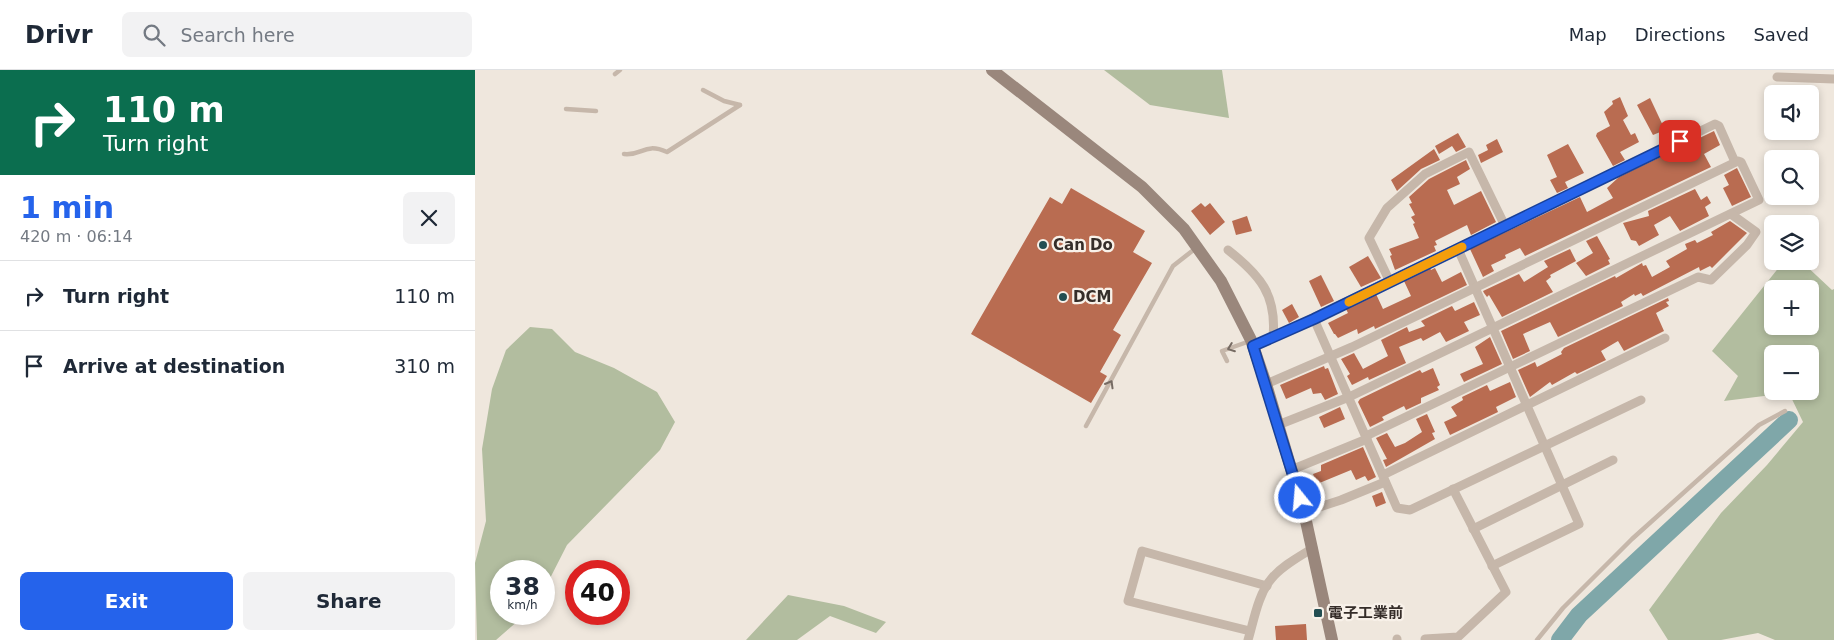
<!DOCTYPE html>
<html lang="en">
<head>
<meta charset="utf-8">
<style>
	:root { --surface:#fff; --page:#f2f2f3; --text:#1f2937; --muted:#747a83; --line:#e0e1e3; --accent:#2563eb }
	body { margin:0; font-family:"DejaVu Sans","Noto Sans JP",sans-serif; background:var(--page); color:var(--text); height:100vh; display:flex; flex-direction:column; font-size:19px; white-space:nowrap }
	* { box-sizing:border-box; margin:0 }
	p { font-size:16px; color:var(--muted) }
	.icon { flex:none; width:28px; height:28px; fill:none; stroke:currentColor; stroke-width:2; stroke-linecap:round; stroke-linejoin:round }
	.map { position:relative; flex:1; overflow:hidden }
	.sheet { display:flex; flex-direction:column; background:var(--surface); width:475px }
	.sheet>* { flex:none }
	.banner { background:#0b6e4f; color:#fff; overflow:hidden }
	.buttons { position:absolute; left:1289px; top:15px; display:grid; gap:10px }
	.buttons a { display:grid; place-items:center; width:55px; height:55px; border-radius:8px; background:var(--surface); box-shadow:0 2px 8px #0003; font-size:25px }
	.speed { position:absolute; left:15px; top:490px; display:flex; gap:10px; font-size:25px; font-weight:700; text-align:center }
	.speed>* { display:grid; place-content:center; width:65px; height:65px; border-radius:50%; background:var(--surface); box-shadow:0 2px 8px #0003; line-height:1 }
	.speed small { font-size:12px; font-weight:400 }
	.speed .limit { border:8px solid #d22; background:#fff; color:#111 }
	.pin { position:absolute; display:grid; place-items:center; width:42px; height:42px; color:#fff; margin:-21px; border-radius:10px; box-shadow:0 2px 8px #0006 }
	.me { position:absolute; width:55px; margin:-28px; rotate:343deg; stroke-linejoin:round; filter:drop-shadow(0 0 4px #0008) }
	.turn { display:flex; align-items:center; gap:18px; height:105px; padding:0 20px; font-size:22px }
	.turn .icon { width:65px; height:65px; stroke-width:2.5 }
	.turn b { display:block; font-size:35px; line-height:42px }
	.round { display:grid; place-items:center; flex:none; width:52px; height:52px; border-radius:8px; background:var(--page) }
	.summary { display:flex; align-items:center; justify-content:space-between; height:85px; padding:0 20px }
	h1 { font-size:30px; font-weight:700; line-height:38px; color:var(--accent) }
	.action { display:flex; gap:10px; margin-top:auto; padding:10px 20px }
	.action a { flex:1; height:58px; border-radius:8px; background:var(--accent); color:#fff; font-size:20px; font-weight:700; line-height:58px; text-align:center }
	.action a+a { background:var(--page); color:var(--text) }
	ul { padding:0; list-style:none }
	li { display:flex; align-items:center; gap:15px; height:70px; padding:0 20px; border-top:1px solid var(--line) }
	li div { flex:1 }
	li b { display:block; font-size:19px }
	li em { font-style:normal }
	header { display:flex; align-items:center; gap:30px; box-sizing:border-box; height:70px; padding:0 25px; background:var(--surface); border-bottom:1px solid var(--line) }
	header strong { font-size:24px }
	nav { display:flex; gap:28px; margin-inline-start:auto; font-size:18px }
	.search { width:350px; height:45px; background:var(--page); display:flex; align-items:center; gap:12px; box-sizing:border-box; padding:0 18px; border-radius:8px; color:var(--muted); font-size:19px }
	main { display:flex; flex:1; min-height:0 }
	.map>svg:first-child { display:block }
</style>
</head>
<body>
<header>
<strong>Drivr</strong>
<div class="search"><svg class="icon" aria-label="search" viewBox="0 0 24 24"><circle cx="10" cy="10" r="6"/><path d="M15 15l6 6"/></svg>Search here</div>
<nav><a>Map</a><a>Directions</a><a>Saved</a></nav>
</header>
<main>
<section class="sheet">
<div class="banner">
<div class="turn"><svg class="icon" aria-label="right" viewBox="0 0 24 24"><path d="M7 20v-9h11M14 6l5 5-5 5"/></svg><div><b>110 m</b>Turn right</div></div>
</div>
<div class="summary"><div><h1>1 min</h1><p>420 m · 06:14</p></div><a class="round"><svg class="icon" aria-label="close" viewBox="0 0 24 24"><path d="M6 6l12 12M18 6L6 18"/></svg></a></div>
<ul>
<li><svg class="icon" aria-label="right" viewBox="0 0 24 24"><path d="M7 20v-9h11M14 6l5 5-5 5"/></svg><div><b>Turn right</b></div><em>110 m</em></li>
<li><svg class="icon" aria-label="arrive" viewBox="0 0 24 24"><path d="M6 21V4h12l-3 4 3 4H6"/></svg><div><b>Arrive at destination</b></div><em>310 m</em></li>
</ul>
<div class="action"><a>Exit</a><a>Share</a></div>
</section>
<div class="map">
<svg width="1359" height="570" viewBox="0 0 1359 570">
	<rect width="100%" height="100%" fill="#efe7dd"/>
	<g fill="#b2bd9f" fill-rule="evenodd">
		<polygon points="629,0 747,0 754,48 675,35"/>
		<path d="M1309 191H1326L1357 220 1359 219V570H1300L1283 563 1246 570H1193L1174 540 1246 443 1292 395 1328 352 1314 323 1249 331 1263 306 1237 281ZM1298 219H1335V256H1298ZM1298 284H1335V321H1298Z"/>
		<polygon points="55,257 77,259 100,282 139,298 182,322 200,352 185,380 92,475 69,520 69,501 26,501 26,544 51,544 21,570 2,570 0,493 11,451 7,379 17,319 31,280"/>
		<polygon points="313,525 369,536 411,552 401,563 355,546 322,570 271,570"/>
	</g>
	<g fill="none" stroke-linecap="round" stroke-linejoin="round">
		<polyline stroke="#7fa7a9" stroke-width="18" points="1085,570 1104,545 1314,350"/>
	</g>
	<g fill="#b96c51">
		<polygon points="1145,27 1153,46 1148,50 1156,65 1160,63 1164,72 1145,82 1150,90 1138,96 1121,66 1122,63 1135,56 1129,42 1138,34 1137,31"/>
		<polygon points="1175,28 1190,60 1178,65 1162,35"/>
		<polygon points="1239,61 1245,75 1229,84 1236,97 1050,186 1045,178 1030,185 1031,188 1016,195 1019,201 1008,207 995,179 1105,127 1112,142 1138,128 1132,118 1144,107"/>
		<polygon points="983,63 991,77 981,82 977,76 964,84 960,76"/>
		<polygon points="1022,69 1028,82 1006,93 1003,85 1013,80 1011,75"/>
		<polygon points="1093,74 1109,103 1090,112 1093,118 1082,123 1075,110 1082,107 1072,85"/>
		<polygon points="959,79 965,90 946,99 922,121 916,110"/>
		<polygon points="991,90 995,99 982,107 985,114 972,120 979,135 1006,121 1021,152 996,165 992,155 960,171 962,175 959,176 961,181 920,200 915,186 917,185 914,179 944,168 938,154 940,153 936,147 940,145 934,134 937,133 934,127 954,109"/>
		<polygon points="1262,98 1276,127 1257,136 1248,118 1254,115 1249,105"/>
		<polygon points="596,118 670,161 658,182 677,193 638,260 646,265 625,302 632,306 616,333 496,264 575,127 587,134"/>
		<polygon points="1220,119 1226,130 1232,126 1236,133 1230,137 1234,146 1205,161 1195,146 1179,155 1184,165 1164,176 1161,171 1156,170 1148,153 1174,146 1173,141"/>
		<polygon points="726,133 730,137 735,133 750,152 735,165 716,141"/>
		<polygon points="772,146 777,161 761,165 757,151"/>
		<polygon points="1255,151 1272,163 1237,198 1235,196 1225,201 1224,197 1168,226 1166,223 1160,226 1159,224 1146,232 1148,236 1083,267 1075,252 1048,264 1055,281 1038,289 1026,261 1140,206 1141,208 1167,193 1168,196 1171,195 1177,207 1195,197 1191,191 1212,179 1210,174 1220,170 1222,173 1238,165 1236,162"/>
		<polygon points="1122,166 1135,189 1133,190 1135,194 1111,206 1101,193 1118,183 1111,171"/>
		<polygon points="1095,179 1101,191 1075,205 1076,207 1071,211 1078,222 1027,247 1014,225 1012,227 1009,223 1008,221 1044,204 1049,212 1073,197 1069,191"/>
		<polygon points="893,186 906,208 886,217 874,197"/>
		<polygon points="955,198 956,200 960,198 967,212 986,202 992,215 900,259 899,256 883,264 882,259 863,268 860,264 859,264 853,253 873,243 871,239 901,224 908,239 936,226 929,211"/>
		<polygon points="846,205 859,231 846,237 834,211"/>
		<polygon points="1193,228 1194,231 1191,232 1194,236 1181,243 1189,261 1149,281 1143,271 1126,281 1131,290 1102,304 1100,302 1077,315 1075,312 1055,327 1043,300 1060,292 1062,297 1087,284 1086,282 1089,278"/>
		<polygon points="999,232 1005,245 989,252 994,261 971,272 965,262 948,271 946,268 924,277 931,293 894,310 893,307 877,315 872,306 875,304 866,289 879,283 888,299 913,286 906,270 932,257 934,262 950,256 946,251 977,236 980,241"/>
		<polygon points="817,234 824,247 814,253 807,240"/>
		<polygon points="1015,267 1027,294 989,312 985,304 1008,294 1000,277"/>
		<polygon points="849,296 850,299 853,298 863,324 850,330 846,323 838,324 836,318 811,329 805,315"/>
		<polygon points="958,298 965,315 962,317 964,320 946,328 946,333 931,340 929,336 907,347 909,350 895,357 883,332 885,329 945,300 947,303"/>
		<polygon points="1035,312 1041,327 1021,337 1023,342 975,365 969,352 982,346 976,337 988,330 987,327 1012,315 1015,321"/>
		<polygon points="865,337 870,349 849,358 844,347"/>
		<polygon points="952,344 960,362 957,363 960,369 911,397 908,390 912,389 901,368 912,363 920,377 930,373 947,362 941,349"/>
		<polygon points="888,377 901,407 893,411 890,406 881,410 876,400 842,414 838,404 846,401 846,395"/>
		<polygon points="907,422 911,433 901,437 897,426"/>
		<polygon points="831,554 832,570 801,570 800,556"/>
	</g>
	<g fill="none" stroke-linecap="round" stroke-linejoin="round">
		<g stroke="#c6b7aa" stroke-width="4.5">
			<polyline points="140,4 145,0"/>
			<polyline points="228,20 249,31 265,35"/>
			<polyline points="91,39 121,41"/>
			<path d="M149 84C168 86 169 72 192 82L265 35"/>
			<polyline points="752,291 747,281 775,271"/>
			<polyline points="611,356 698,196 721,178"/>
			<polyline points="1062,570 1088,538 1157,469 1284,355 1310,341"/>
		</g>
		<g stroke="#c6b7aa" stroke-width="9">
			<polyline points="1302,7 1359,9"/>
			<polyline points="983,179 1104,454 1017,496"/>
			<path d="M753 180C785 205 802 225 798 267L778 276"/>
			<polyline points="915,212 894,168 912,138 950,104 994,82 1030,156"/>
			<polyline points="839,249 922,438 935,440 1166,330"/>
			<polyline points="798,267 1240,54 1244,56 1260,92"/>
			<polyline points="791,314 877,277 1263,91 1266,92 1284,130 874,327 803,355"/>
			<polyline points="891,366 1223,207 1236,210 1272,175 1281,162 1256,144"/>
			<polyline points="816,400 892,369"/>
			<polyline points="908,405 1190,268"/>
			<polyline points="829,442 866,430 910,412"/>
			<polyline points="998,459 1138,390"/>
			<polyline points="775,561 653,531 667,481 792,516"/>
			<polyline points="950,569 983,567 1031,522 978,419"/>
			<path d="M773 570C779 550 783 524 797 508 808 495 824 487 838 478"/>
			<polyline points="922,570 922,569"/>
		</g>
		<polyline stroke="#9a877c" stroke-width="12" points="517,0 667,117 709,159 746,211 776,270 791,314 829,442 857,570"/>
	</g>
	<defs><path id="oneway-chevron" d="M-2-3.5L2.5 0L-2 3.5" fill="none" stroke-width="1.6" stroke-linecap="round" stroke-linejoin="round" transform="scale(1.25)"/></defs>
	<g stroke="#766b63">
		<use href="#oneway-chevron" transform="translate(756 278) rotate(159)"/>
		<use href="#oneway-chevron" transform="translate(635 314) rotate(-60)"/>
	</g>
	<g fill="none" stroke-linecap="round" stroke-linejoin="round">
		<g stroke="#184099" stroke-width="12">
			<polyline id="route" points="825,428 778,276 839,249 1205,71"/>
		</g>
		<use href="#route" stroke="#2563eb" stroke-width="9"/>
		<polyline stroke="#f59e0b" stroke-width="9" points="874,232 987,177"/>
	</g>
	<g fill="#234e52" stroke="#f8f1e9" stroke-width="2">
		<circle cx="568" cy="175" r="5"/>
		<circle cx="588" cy="227" r="5"/>
		<rect x="838" y="538" width="10" height="10" rx="2.5"/>
	</g>
	<g text-anchor="middle" dominant-baseline="central" stroke-width="4.5" stroke-linejoin="round" paint-order="stroke">
		<g font-size="15" font-weight="bold" fill="#352d29" stroke="#f8f1e9" text-anchor="start">
			<text x="578" y="175">Can Do</text>
			<text x="598" y="227">DCM</text>
			<text x="853" y="543">電子工業前</text>
		</g>
	</g>
</svg>
<div class="buttons">
<a><svg class="icon" aria-label="sound" viewBox="0 0 24 24"><path d="M4 9h4l5-4v14l-5-4H4zM17 9q2 3 0 6"/></svg></a>
<a><svg class="icon" aria-label="search" viewBox="0 0 24 24"><circle cx="10" cy="10" r="6"/><path d="M15 15l6 6"/></svg></a>
<a><svg class="icon" aria-label="layers" viewBox="0 0 24 24"><path d="M12 4l9 5-9 5-9-5zM3 14l9 5 9-5"/></svg></a>
<a>+</a>
<a>−</a>
</div>
<div class="speed"><div>38<small>km/h</small></div><div class="limit">40</div></div>
<div class="pin" style="left:1205px;top:71px;background:#d93025"><svg class="icon" aria-label="arrive" viewBox="0 0 24 24"><path d="M6 21V4h12l-3 4 3 4H6"/></svg></div>
<svg class="me" style="left:825px;top:428px" viewBox="-20 -20 40 40"><circle r="17" fill="#2563eb" stroke="#fff" stroke-width="3"/><path d="M0-11L8 9 0 5-8 9z" fill="#fff"/></svg>
</div>
</main>
</body>
</html>
